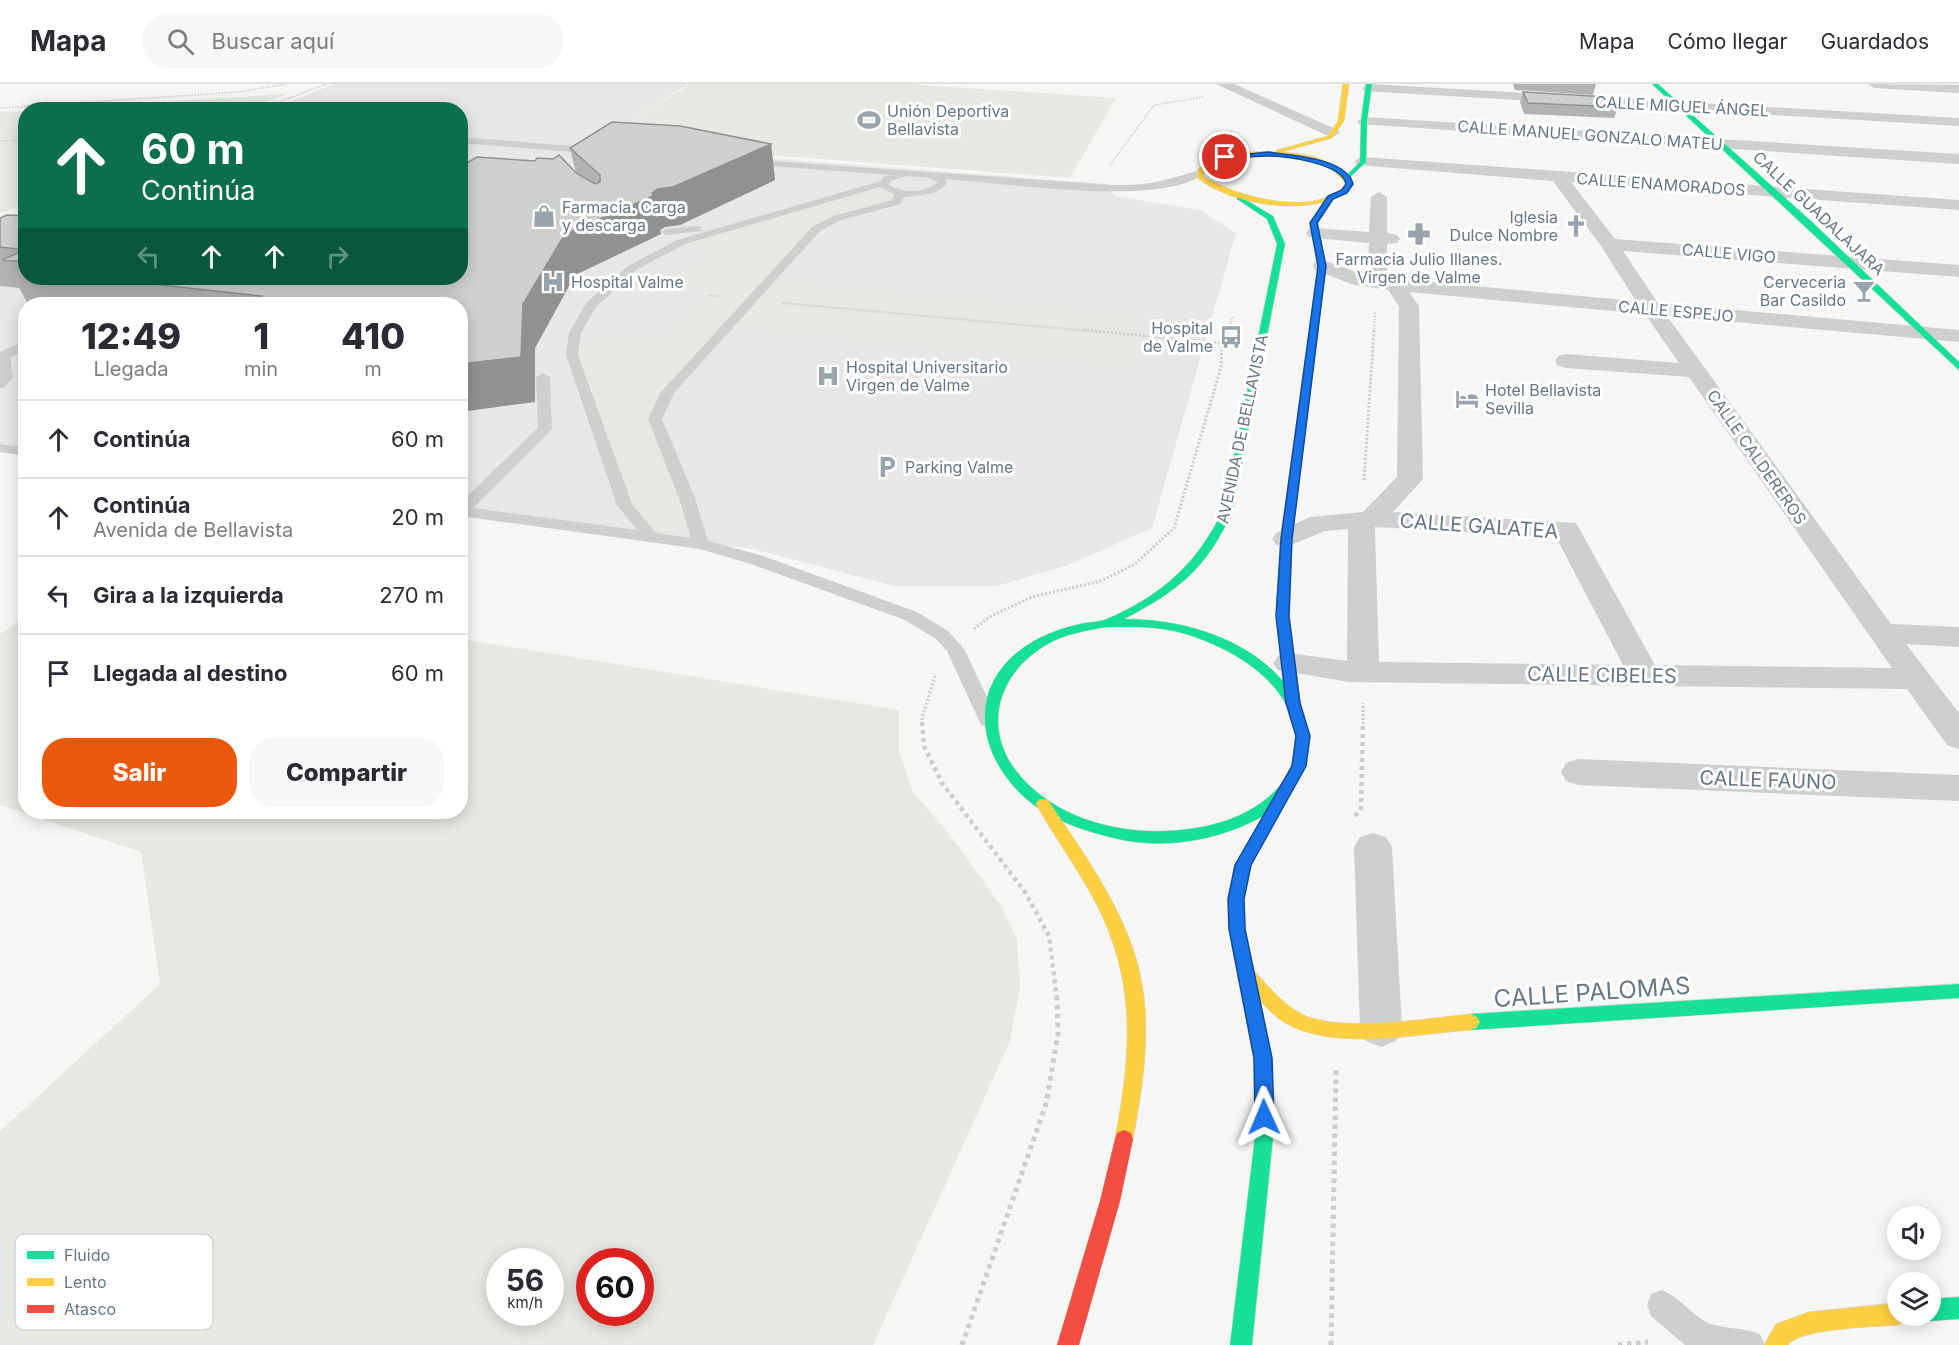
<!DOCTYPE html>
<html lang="es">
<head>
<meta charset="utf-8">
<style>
	:root { --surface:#fff; --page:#f7f7f7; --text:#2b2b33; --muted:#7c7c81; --line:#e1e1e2; --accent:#ea580c }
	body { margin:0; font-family:Inter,sans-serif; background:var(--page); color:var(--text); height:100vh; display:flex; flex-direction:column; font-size:22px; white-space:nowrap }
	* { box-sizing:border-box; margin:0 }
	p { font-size:20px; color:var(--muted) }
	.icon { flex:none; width:33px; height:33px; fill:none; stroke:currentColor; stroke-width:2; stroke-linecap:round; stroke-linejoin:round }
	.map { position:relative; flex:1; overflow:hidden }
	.side { position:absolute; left:18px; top:213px; width:450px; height:522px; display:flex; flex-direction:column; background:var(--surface); border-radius:24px; box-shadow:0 3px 15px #0003 }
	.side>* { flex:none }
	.banner { position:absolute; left:18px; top:18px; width:450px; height:183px; border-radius:24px; box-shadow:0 3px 15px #0003; background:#0b6e4f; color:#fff; overflow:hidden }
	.tools { position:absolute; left:1887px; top:1122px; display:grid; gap:12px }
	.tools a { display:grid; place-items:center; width:54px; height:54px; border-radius:50%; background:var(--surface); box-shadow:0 3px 15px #0003; font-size:30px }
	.speed { position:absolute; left:486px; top:1164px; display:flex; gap:12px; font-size:30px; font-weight:700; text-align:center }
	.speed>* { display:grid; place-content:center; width:78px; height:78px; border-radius:50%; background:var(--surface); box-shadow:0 3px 15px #0003; line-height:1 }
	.speed small { font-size:15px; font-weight:400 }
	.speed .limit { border:9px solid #d22; background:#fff; color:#111 }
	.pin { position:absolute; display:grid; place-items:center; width:51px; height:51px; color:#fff; margin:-26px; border:3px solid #fff; border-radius:50%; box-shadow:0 2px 6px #0007 }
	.me { position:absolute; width:66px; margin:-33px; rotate:359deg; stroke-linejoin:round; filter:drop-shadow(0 0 4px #0008) }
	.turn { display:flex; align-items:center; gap:21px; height:126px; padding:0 24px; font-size:27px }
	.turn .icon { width:78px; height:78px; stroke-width:2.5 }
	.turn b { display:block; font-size:42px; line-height:51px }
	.lanes { display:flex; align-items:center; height:57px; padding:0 24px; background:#0003; justify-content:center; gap:30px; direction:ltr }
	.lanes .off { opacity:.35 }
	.eta { display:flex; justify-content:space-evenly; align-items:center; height:102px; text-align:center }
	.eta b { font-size:36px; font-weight:800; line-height:42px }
	.button { display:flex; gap:12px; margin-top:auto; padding:12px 24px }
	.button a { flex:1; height:69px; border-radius:24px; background:var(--accent); color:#fff; font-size:24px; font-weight:800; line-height:69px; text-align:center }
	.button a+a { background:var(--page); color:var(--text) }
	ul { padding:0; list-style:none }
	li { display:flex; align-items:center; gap:18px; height:78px; padding:0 24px; border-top:2px solid var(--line) }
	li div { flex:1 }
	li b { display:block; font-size:22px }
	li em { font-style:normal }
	header { display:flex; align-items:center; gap:36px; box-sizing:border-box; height:84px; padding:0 30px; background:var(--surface); border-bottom:2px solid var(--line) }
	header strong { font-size:28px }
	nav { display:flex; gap:33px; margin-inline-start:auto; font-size:21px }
	.search { width:420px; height:54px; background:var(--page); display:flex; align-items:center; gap:15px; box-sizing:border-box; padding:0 21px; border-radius:24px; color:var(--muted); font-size:22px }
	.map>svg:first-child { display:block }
</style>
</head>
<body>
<header>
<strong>Mapa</strong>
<div class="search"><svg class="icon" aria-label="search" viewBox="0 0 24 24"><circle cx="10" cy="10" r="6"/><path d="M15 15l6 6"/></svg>Buscar aquí</div>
<nav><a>Mapa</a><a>Cómo llegar</a><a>Guardados</a></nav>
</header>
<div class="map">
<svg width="1959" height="1261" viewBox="0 0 1959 1261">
	<rect width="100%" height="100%" fill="#f6f6f4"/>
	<polygon fill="#e6e7e6" points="333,0 688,0 595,61 1106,100 1115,112 1200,126 1236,149 1152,444 1068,481 997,502 894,502 753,465 461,426 460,220 26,220 25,368 0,364 0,144 26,194 460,194 460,26 274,25"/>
	<g fill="#e6e9e2" fill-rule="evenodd">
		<polygon points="690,0 906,0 1116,14 1070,94 599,58"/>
		<polygon points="287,10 249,25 44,25 255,12"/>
		<polygon points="25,27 25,119 0,130 0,28"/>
		<polygon points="865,104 878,107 897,118 837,134 816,145 769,196 1141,232 1127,283 726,243 668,308 655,335 692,432 680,445 650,452 625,421 572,271 616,250 664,256 713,207 666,202 679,188 712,172 681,158"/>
		<path d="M25 532 26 728H460L461 555 899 626V667L913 708 951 752 1001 822 1017 855 1020 903 1010 957 873 1261H0V1047L160 900 141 768 0 721V550ZM500 1178H550V1228H500ZM590 1178H640V1228H590Z"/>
	</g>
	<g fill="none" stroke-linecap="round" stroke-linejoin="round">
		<g stroke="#d2d4d4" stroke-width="1">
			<g id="fast">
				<polygon points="1366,0 1372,0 1367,37 1366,78 1348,95 1345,93 1360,78 1361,37"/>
				<polygon points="1652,0 1658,0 1812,138 1959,278 1959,286"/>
				<polygon points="1331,112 1334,114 1318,139 1326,182 1302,374 1297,377 1292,374 1318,182 1310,139"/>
				<path d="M1237 113H1241L1273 132 1285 160 1233 426C1207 484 1180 506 1124 535 1187 535 1259 557 1294 612 1303 625 1308 640 1308 656 1308 679 1301 697 1285 714L1286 716 1251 781 1244 815 1245 845 1272 974 1273 1053 1252 1261H1230L1255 1053 1254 974 1229 845 1228 815 1235 781 1263 732C1221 756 1165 766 1118 755 1088 748 1059 739 1034 721 983 683 962 612 1019 567 1037 553 1058 545 1080 540 1089 538 1100 538 1107 535 1162 511 1197 480 1223 426L1277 160 1267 135 1237 115ZM1106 543C1129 543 1152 542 1174 547 1230 560 1311 606 1293 676 1285 707 1254 727 1225 737 1159 758 1071 748 1022 694 981 649 995 591 1046 561 1064 550 1085 547 1106 543Z"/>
				<polygon points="1959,900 1959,914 1471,946 1465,943 1462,938 1465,933 1471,930"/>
				<polygon points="1959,1213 1959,1235 1930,1237 1923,1233 1922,1232 1930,1232 1930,1215"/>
			</g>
		</g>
		<g stroke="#d2d4d4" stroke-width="1">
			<g id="slow">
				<path d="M1343 0H1349L1344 37 1332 54 1282 68C1311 70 1336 76 1353 100 1323 137 1231 122 1198 94V85C1221 68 1248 67 1276 68L1277 66 1328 52 1338 37ZM1241 72C1278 71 1322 67 1346 100 1317 135 1238 113 1204 93L1203 87 1216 77Z"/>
				<polygon points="1297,371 1302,374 1292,455 1289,532 1300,619 1293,624 1286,619 1277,532 1280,455 1292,374"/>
				<path d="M1043 715 1048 716C1088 776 1136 840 1144 913 1149 961 1142 1008 1133 1055L1131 1061 1124 1064 1117 1061 1115 1055C1132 966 1137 892 1091 810 1074 779 1053 751 1036 720L1038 716Z"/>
				<path d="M1246 883 1252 885C1267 900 1281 919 1300 929 1337 950 1428 934 1471 930L1477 933 1480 938 1477 943 1471 946C1417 950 1336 967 1287 940 1268 929 1255 910 1240 895L1238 890 1240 885Z"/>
				<path d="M1898 1219V1232H1908L1905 1237 1898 1241C1876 1243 1800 1244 1788 1261H1764L1776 1240 1809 1228Z"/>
			</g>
		</g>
		<g stroke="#d2d4d4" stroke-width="1">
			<polygon id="jam" points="1124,1046 1131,1049 1133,1055 1120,1117 1079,1261 1057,1261 1100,1117 1115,1055 1117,1049"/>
		</g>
		<g stroke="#ccc" stroke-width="1.5" stroke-dasharray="1.5 1.5" stroke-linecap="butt">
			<polyline points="0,24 239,8 287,0"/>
			<polyline points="257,26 327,0"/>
			<polyline points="0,57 26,56"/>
			<polyline points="1110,81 1154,21 1204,13"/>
		</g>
		<g stroke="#ccc" stroke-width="2" stroke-dasharray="1.5 1.5" stroke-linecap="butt">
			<polyline points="708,211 719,212"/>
			<polyline points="783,219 1099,248"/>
			<polyline points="1227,248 1233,233"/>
			<polyline points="1374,248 1375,227"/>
		</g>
		<g stroke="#ccc" stroke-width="3" stroke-dasharray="2 2" stroke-linecap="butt">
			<polyline points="1083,246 1222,259"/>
			<polyline points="1364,396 1374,246"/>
			<polyline points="974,545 989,533 1032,513 1101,497 1135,480 1174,444 1221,283 1222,259 1227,246"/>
			<polyline points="922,640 922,634 935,592"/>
			<polyline points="1363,640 1363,619"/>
		</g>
		<g stroke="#ccc" stroke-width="4.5" stroke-dasharray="4 4" stroke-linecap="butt">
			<polyline points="922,638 924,662 942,699 1025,808 1049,852 1057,915"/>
			<polyline points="1355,732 1361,724 1363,638"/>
		</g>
		<g stroke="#ccc" stroke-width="5" stroke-dasharray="4.5 4.5" stroke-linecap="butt">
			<polyline points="962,1261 1046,1020 1058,950 1057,914"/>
			<polyline points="1331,1261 1336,985"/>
			<polyline points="1618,1261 1648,1258"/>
		</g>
		<g fill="#cdcfcf" fill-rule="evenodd">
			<polygon points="460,53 597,64 602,67 597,70 460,59"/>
			<path d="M746 75 1113 101C1150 102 1166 96 1200 86L1205 89C1163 124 1002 99 946 95V101L934 109 906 113 903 114 901 120 841 136 820 147 674 309 662 335 695 414 708 457 763 472 917 528 948 547 964 565 998 636 995 641 988 643 981 641 947 567 936 555 905 536 751 480 700 465 460 432V419L538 344 536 293 543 289 550 293 552 345 473 424 637 446 617 421 566 271 569 249 587 218 628 182 677 156 881 97 883 93 891 91 743 80 741 78ZM908 92 929 94 938 98C925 109 904 110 889 101L890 97ZM880 103 894 110 892 116 833 132 812 143 661 308 648 335 679 414 691 454 656 449 632 420 578 271 581 249 596 223 636 186 685 160Z"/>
			<polygon points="697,142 701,143 701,147 666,151 661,148 666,145"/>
			<polygon points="26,256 26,265 10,274 13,293 5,303 0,304 0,268"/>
			<polygon points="0,360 26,364 26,372 0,368"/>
			<path d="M1662 1206C1679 1213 1689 1227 1704 1237 1717 1245 1744 1243 1760 1250L1765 1261H1685L1651 1232 1647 1221 1651 1210Z"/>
		</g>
		<g fill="#cdcfcf" fill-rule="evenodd">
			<polygon points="1216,0 1234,0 1338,46 1340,49 1333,53 1328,52"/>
			<polygon points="1369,0 1959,34 1959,42 1364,7 1362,4"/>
			<polygon points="1868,0 1959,1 1959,9 1875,4"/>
			<polygon points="1364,33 1959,70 1959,80 1359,40 1357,37"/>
			<path d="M1363 73 1959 116V126L1571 98 1615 155 1959 181V193L1623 167 1658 219 1959 246V258L1667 232 1891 540 1959 543V563L1906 560 1959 629V665L1947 661 1907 605 1349 598 1278 586 1273 579 1278 572 1289 569 1347 577 1348 445 1325 447 1286 463 1276 461 1272 455 1276 449 1310 433 1363 428 1397 393 1399 222 1388 206 1351 200 1315 186 1313 182 1315 178 1322 176 1368 192 1369 159 1315 154 1309 153 1306 149 1309 145 1315 144 1369 148 1371 113 1379 108 1387 113V149L1397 151 1400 155 1397 159 1387 160V194L1636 217 1601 162 1553 97 1357 81 1355 78 1357 75ZM1409 208 1645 230 1679 279 1566 270 1558 272 1555 277 1558 282 1566 284 1689 293 1892 584 1655 581 1576 439 1393 428 1423 395 1419 222ZM1375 443 1556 453 1623 581 1379 578Z"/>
			<polygon points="1578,675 1959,691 1959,717 1578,701 1566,697 1561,688 1566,679"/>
			<polygon points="1373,749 1386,753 1392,763 1402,944 1396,957 1381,963 1366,957 1360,944 1354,763 1360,753"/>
		</g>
		<use href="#fast" fill="#16e098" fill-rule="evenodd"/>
		<use href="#slow" fill="#ffcf43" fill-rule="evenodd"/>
		<use href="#jam" fill="#f24e42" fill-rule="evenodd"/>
	</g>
	<g fill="#b1b3b3">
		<polygon points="1513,0 1596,0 1593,11 1515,6"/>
		<polygon points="1523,8 1618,23 1614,34 1524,30 1520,18"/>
		<polygon points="771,60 775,96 680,141 665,143 660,146 661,150 575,191 535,264 535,318 460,220 54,220 27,218 19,204 0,202 0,134 26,132 26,194 460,194 535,77 576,89 570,64"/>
	</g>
	<polygon fill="#909292" points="771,60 775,96 680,141 665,143 660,146 661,150 575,191 535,264 535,318 460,328 460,280 523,220 565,150 652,109 658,105"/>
	<g fill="#ced0d0" stroke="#909292" stroke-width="1.5">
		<polygon points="1523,8 1608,13 1618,23 1528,19"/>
		<polygon points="612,38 680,42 771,60 673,103 658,105 652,109 653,112 565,150 523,220 521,273 460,280 460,220 246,220 261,212 98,194 460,194 460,83 477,73 535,77 537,74 553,75 559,71 576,89 595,100 600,98 600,91 570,64"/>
		<polygon points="7,131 26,132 26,178 2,176 25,166 0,163 0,134"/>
	</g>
	<path fill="#1a73e8" stroke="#114b97" stroke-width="1.5" d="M1268 68C1290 71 1347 74 1353 100L1347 109 1333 115 1317 139 1326 182 1292 455 1289 532 1300 619 1310 652 1306 682 1251 781 1244 815 1245 845 1272 974 1274 1033 1271 1039 1264 1042 1258 1039 1255 1033 1254 974 1229 845 1228 815 1235 781 1292 682 1296 652 1286 619 1276 532 1281 455 1318 182 1310 139 1328 112 1342 106 1346 100C1342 79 1285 72 1267 72 1253 72 1239 74 1225 75L1222 73Z"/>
	<defs>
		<g id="stadium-bare" transform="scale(1.8)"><path d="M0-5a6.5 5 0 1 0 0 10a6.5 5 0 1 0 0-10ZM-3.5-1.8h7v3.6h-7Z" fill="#98a3ac" stroke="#fff" stroke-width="2.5" paint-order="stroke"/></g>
		<g id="shop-bare" transform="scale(1.8)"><path d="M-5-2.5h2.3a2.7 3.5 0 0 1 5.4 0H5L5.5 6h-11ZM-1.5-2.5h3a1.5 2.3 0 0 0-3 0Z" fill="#98a3ac" stroke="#fff" stroke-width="2.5" paint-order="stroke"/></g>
		<g id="church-bare" transform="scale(1.8)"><path d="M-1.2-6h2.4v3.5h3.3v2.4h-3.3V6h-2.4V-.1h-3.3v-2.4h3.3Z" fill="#98a3ac" stroke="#fff" stroke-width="2.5" paint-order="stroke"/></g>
		<g id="pharmacy-bare" transform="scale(1.8)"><path d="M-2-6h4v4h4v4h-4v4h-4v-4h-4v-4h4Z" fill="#98a3ac" stroke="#fff" stroke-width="2.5" paint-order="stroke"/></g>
		<g id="hospital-bare" transform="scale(1.8)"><path d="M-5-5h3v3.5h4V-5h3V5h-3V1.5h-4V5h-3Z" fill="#98a3ac" stroke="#fff" stroke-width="2.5" paint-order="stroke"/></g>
		<g id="bar-bare" transform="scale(1.8)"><path d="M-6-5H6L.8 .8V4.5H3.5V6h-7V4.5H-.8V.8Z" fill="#98a3ac" stroke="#fff" stroke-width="2.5" paint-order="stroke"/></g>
		<g id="bus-bare" transform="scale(1.8)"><path d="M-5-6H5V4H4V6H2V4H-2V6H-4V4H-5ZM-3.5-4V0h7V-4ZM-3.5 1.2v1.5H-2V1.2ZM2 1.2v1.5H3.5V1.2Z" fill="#98a3ac" stroke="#fff" stroke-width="2.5" paint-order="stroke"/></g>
		<g id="hotel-bare" transform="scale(1.8)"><path d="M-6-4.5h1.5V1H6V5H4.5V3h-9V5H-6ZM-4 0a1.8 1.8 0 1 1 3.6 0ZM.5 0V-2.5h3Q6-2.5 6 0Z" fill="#98a3ac" stroke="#fff" stroke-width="2.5" paint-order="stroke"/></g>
		<g id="parking-bare" transform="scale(1.8)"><path d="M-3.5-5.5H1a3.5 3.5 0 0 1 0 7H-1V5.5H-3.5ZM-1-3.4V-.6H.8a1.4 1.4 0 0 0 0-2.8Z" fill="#98a3ac" stroke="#fff" stroke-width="2.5" paint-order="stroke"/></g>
	</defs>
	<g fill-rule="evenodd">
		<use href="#stadium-bare" x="869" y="36"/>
		<use href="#shop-bare" x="544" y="132"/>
		<use href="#church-bare" x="1576" y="142"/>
		<use href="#pharmacy-bare" x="1419" y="150"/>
		<use href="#hospital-bare" x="553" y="198"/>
		<use href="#bar-bare" x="1864" y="207"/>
		<use href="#bus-bare" x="1231" y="253"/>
		<use href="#hospital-bare" x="828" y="292"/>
		<use href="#hotel-bare" x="1467" y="315"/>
		<use href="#parking-bare" x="887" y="383"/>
	</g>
	<g text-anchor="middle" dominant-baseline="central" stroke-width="6" stroke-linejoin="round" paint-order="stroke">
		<g font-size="16" fill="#657685" stroke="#fff">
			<text transform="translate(1682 22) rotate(3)">CALLE MIGUEL ÁNGEL</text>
			<text transform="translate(1590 51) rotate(4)">CALLE MANUEL GONZALO MATEU</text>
			<text transform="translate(1661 100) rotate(4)">CALLE ENAMORADOS</text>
			<text transform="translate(1819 129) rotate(43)">CALLE GUADALAJARA</text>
			<text transform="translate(1729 169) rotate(5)">CALLE VIGO</text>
			<text transform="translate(1676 227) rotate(5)">CALLE ESPEJO</text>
			<text transform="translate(1242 345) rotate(-78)">AVENIDA DE BELLAVISTA</text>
			<text transform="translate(1757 373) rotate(55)">CALLE CALDEREROS</text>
		</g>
		<g font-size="16" fill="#657685" stroke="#fff" text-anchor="start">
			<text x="887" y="27">Unión Deportiva<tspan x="887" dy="18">Bellavista</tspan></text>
			<text x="562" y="123">Farmacia. Carga<tspan x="562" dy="18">y descarga</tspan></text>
			<text x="1558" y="133" text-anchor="end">Iglesia<tspan x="1558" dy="18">Dulce Nombre</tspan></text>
			<text x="1419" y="175" text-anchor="middle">Farmacia Julio Illanes.<tspan x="1419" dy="18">Virgen de Valme</tspan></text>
			<text x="571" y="198">Hospital Valme</text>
			<text x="1846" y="198" text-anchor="end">Cerveceria<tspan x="1846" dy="18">Bar Casildo</tspan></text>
			<text x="1213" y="244" text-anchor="end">Hospital<tspan x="1213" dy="18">de Valme</tspan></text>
			<text x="846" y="283">Hospital Universitario<tspan x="846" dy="18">Virgen de Valme</tspan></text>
			<text x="1485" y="306">Hotel Bellavista<tspan x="1485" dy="18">Sevilla</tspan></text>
			<text x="905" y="383">Parking Valme</text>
		</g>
		<g font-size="20" fill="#657685" stroke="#fff">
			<text transform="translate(1479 442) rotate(4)">CALLE GALATEA</text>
			<text transform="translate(1602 591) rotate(1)">CALLE CIBELES</text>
			<text transform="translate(1768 696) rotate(2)">CALLE FAUNO</text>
		</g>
		<g font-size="24" fill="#657685" stroke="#fff">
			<text transform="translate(1592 908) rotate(-4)">CALLE PALOMAS</text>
		</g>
	</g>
	<rect x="15" y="1150" width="198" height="96" rx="9" fill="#fff" stroke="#d1d6da" stroke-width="1.5"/>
	<rect x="27" y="1167" width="27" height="8" fill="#16e098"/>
	<rect x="27" y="1194" width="27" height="8" fill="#ffcf43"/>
	<rect x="27" y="1221" width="27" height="8" fill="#f24e42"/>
	<g font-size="16" fill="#657685">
		<text x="64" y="1177">Fluido</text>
		<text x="64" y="1204">Lento</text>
		<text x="64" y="1231">Atasco</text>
	</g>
</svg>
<div class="tools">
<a><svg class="icon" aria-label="sound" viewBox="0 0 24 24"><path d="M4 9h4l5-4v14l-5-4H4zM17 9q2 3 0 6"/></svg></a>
<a><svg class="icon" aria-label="layers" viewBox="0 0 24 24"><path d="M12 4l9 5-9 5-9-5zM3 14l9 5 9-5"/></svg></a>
</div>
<div class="speed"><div>56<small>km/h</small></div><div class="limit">60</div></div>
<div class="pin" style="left:1225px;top:73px;background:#d93025"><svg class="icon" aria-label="arrive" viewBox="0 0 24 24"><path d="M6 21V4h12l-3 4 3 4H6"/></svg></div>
<svg class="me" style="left:1264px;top:1033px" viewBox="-20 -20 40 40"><path d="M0-17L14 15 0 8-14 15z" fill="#1a73e8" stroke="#fff" stroke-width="4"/></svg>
<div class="banner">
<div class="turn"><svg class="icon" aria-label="ahead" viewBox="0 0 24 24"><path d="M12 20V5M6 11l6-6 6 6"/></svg><div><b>60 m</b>Continúa</div></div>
<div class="lanes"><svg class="icon off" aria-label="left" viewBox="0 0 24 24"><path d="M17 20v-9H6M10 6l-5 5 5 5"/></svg><svg class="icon" aria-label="ahead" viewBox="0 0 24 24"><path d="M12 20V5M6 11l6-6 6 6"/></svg><svg class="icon" aria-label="ahead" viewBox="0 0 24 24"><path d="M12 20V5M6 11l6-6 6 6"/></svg><svg class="icon off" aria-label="right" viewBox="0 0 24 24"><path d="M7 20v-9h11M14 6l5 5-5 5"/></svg></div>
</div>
<section class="side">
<div class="eta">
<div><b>12:49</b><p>Llegada</p></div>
<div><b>1</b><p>min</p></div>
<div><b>410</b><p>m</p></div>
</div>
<ul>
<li><svg class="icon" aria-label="ahead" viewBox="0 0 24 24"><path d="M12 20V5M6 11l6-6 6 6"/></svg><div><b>Continúa</b></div><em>60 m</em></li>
<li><svg class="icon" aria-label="ahead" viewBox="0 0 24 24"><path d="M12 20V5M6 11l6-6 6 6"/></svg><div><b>Continúa</b><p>Avenida de Bellavista</p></div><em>20 m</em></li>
<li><svg class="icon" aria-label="left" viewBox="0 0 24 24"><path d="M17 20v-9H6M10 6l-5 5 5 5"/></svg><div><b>Gira a la izquierda</b></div><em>270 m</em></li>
<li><svg class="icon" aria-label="arrive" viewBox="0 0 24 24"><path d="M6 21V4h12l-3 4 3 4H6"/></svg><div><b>Llegada al destino</b></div><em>60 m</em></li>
</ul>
<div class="button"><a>Salir</a><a>Compartir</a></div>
</section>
</div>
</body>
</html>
